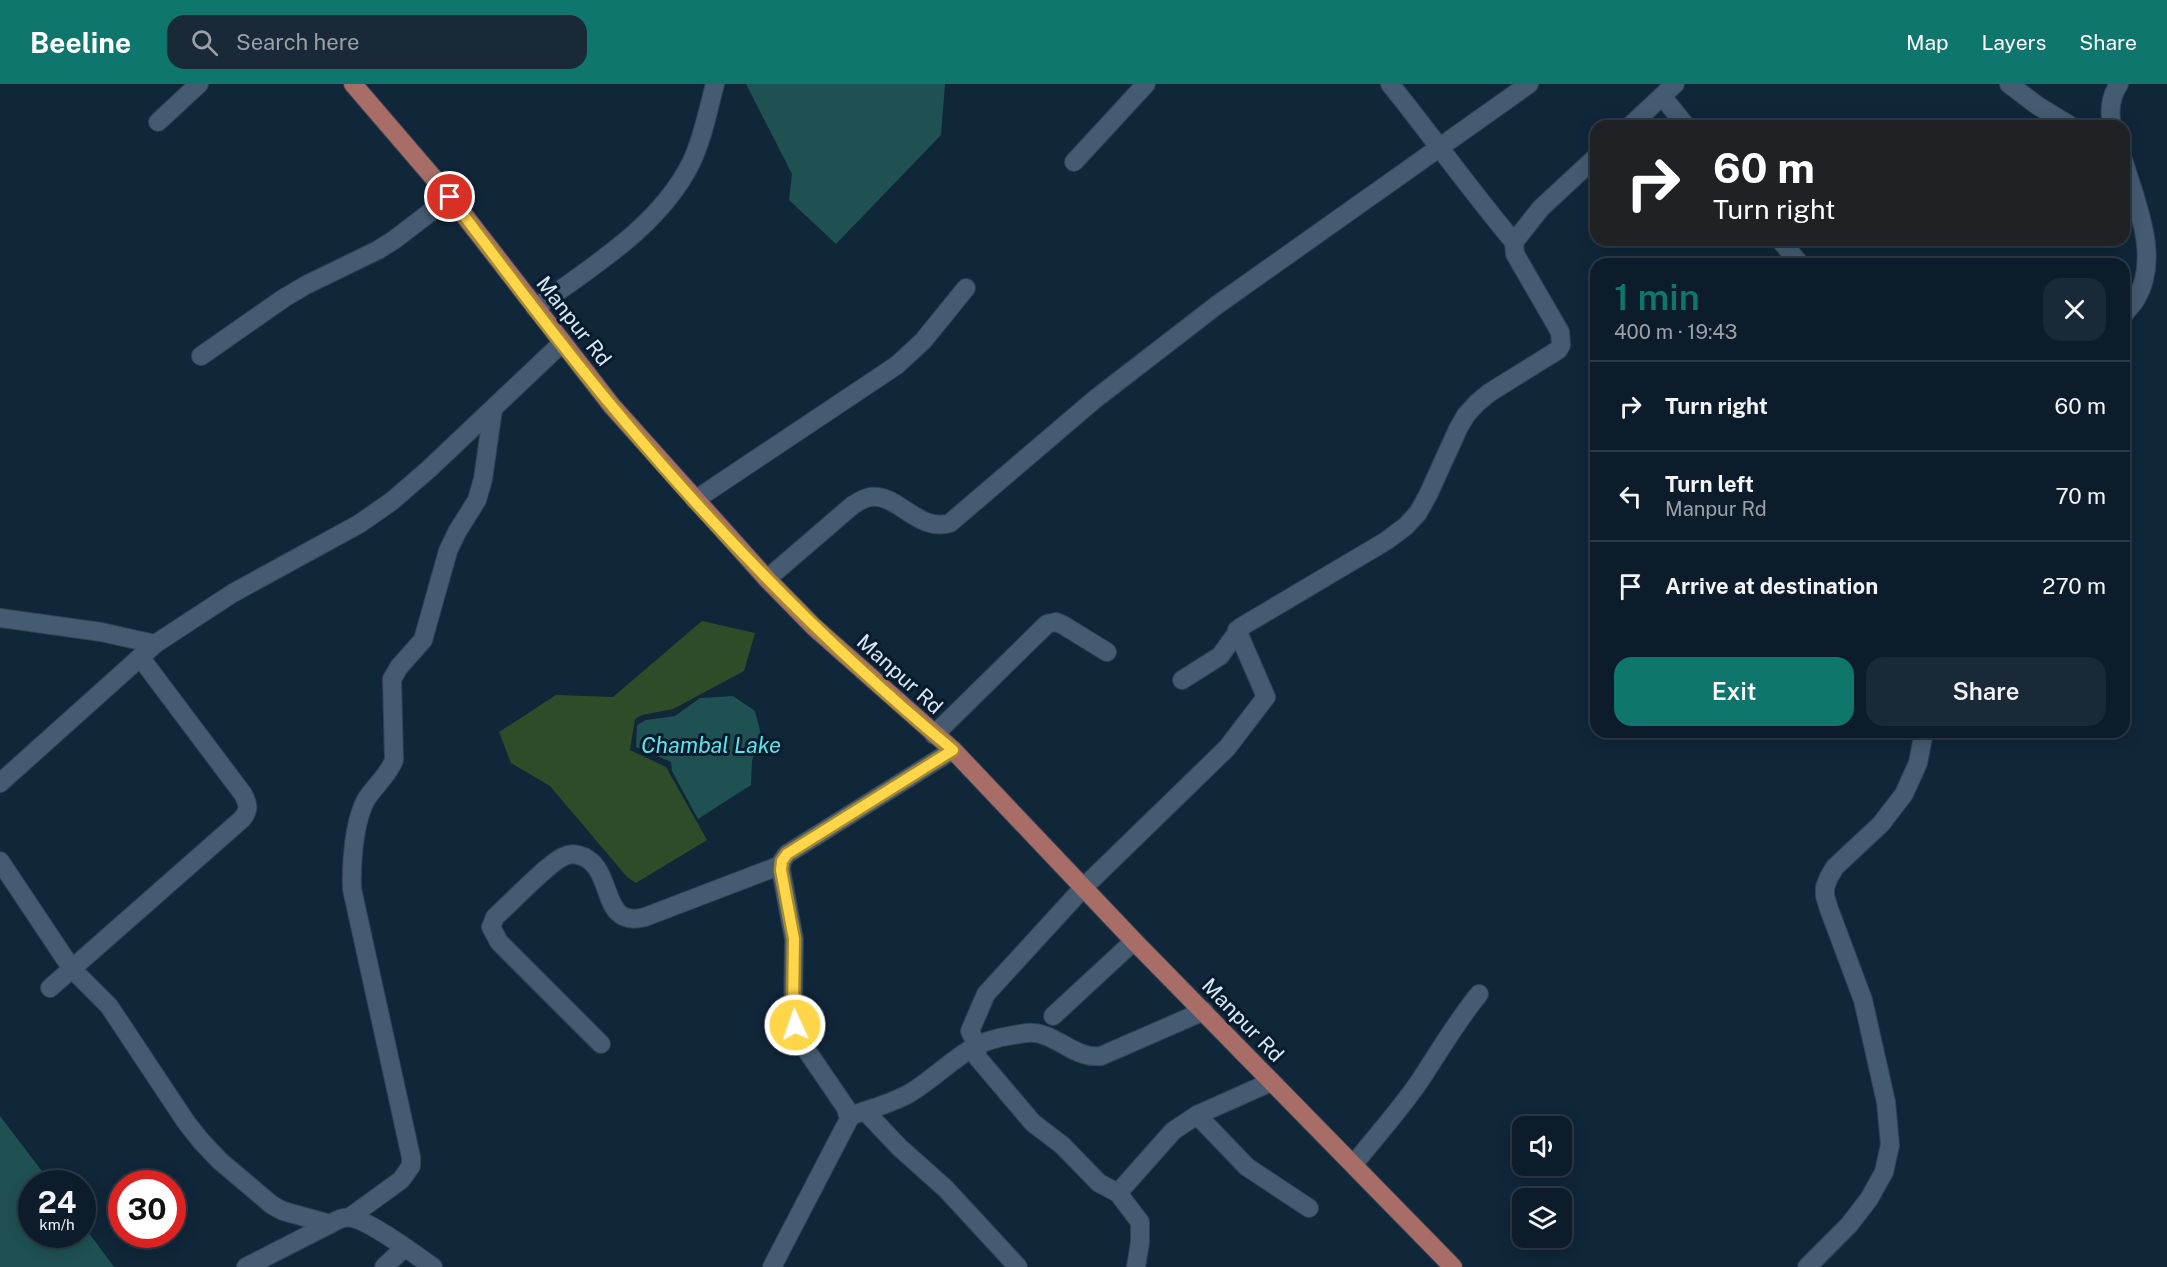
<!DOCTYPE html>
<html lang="en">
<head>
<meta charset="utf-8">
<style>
	:root { --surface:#0c1c2b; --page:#1a2937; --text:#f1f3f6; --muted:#9aa1a9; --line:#2c3a47; --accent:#0f766e }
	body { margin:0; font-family:"Public Sans",sans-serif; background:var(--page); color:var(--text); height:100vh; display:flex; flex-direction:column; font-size:22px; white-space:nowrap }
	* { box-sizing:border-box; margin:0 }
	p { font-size:20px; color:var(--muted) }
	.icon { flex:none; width:33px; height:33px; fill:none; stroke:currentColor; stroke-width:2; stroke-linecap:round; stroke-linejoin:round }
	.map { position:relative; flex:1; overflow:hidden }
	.sheet { position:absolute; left:1590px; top:174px; width:540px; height:480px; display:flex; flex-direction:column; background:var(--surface); border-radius:18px; box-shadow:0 3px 15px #0003,0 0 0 2px var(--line) }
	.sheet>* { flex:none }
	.top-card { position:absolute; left:1590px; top:36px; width:540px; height:126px; border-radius:18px; box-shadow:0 3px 15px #0003,0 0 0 2px var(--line); background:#202124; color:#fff; overflow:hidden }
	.buttons { position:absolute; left:1512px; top:1032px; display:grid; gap:12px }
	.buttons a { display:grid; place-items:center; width:60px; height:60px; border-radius:12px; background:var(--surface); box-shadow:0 3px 15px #0003,0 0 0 2px var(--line); font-size:30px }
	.speed { position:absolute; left:18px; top:1086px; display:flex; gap:12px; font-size:30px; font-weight:700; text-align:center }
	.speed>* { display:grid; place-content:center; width:78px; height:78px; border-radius:50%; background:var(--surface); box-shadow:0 3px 15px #0003,0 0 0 2px var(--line); line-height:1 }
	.speed small { font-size:15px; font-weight:400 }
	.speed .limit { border:9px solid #d22; background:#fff; color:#111 }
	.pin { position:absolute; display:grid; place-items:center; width:51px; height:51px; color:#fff; margin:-26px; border:3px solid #fff; border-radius:50%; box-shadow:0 2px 6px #0007 }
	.me { position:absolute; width:66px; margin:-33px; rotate:357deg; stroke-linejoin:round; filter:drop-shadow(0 0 4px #0008) }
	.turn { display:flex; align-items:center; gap:21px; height:126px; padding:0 24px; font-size:27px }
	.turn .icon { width:78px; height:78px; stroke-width:2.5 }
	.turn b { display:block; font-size:42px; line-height:51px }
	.round { display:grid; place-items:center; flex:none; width:63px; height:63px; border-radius:18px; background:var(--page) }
	.head { display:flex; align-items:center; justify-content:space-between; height:102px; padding:0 24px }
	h1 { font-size:36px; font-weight:600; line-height:45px; color:var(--accent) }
	.button { display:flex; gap:12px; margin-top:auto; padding:12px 24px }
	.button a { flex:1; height:69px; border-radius:18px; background:var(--accent); color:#fff; font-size:24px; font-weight:600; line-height:69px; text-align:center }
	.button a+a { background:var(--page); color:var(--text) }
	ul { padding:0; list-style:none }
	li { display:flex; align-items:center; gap:18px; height:90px; padding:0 24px; border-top:2px solid var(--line) }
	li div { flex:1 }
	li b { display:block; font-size:22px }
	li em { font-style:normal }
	header { display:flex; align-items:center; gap:36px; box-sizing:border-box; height:84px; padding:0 30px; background:var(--accent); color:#fff }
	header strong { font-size:28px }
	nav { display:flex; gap:33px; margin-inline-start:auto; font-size:21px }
	.search { width:420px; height:54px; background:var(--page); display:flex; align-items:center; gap:15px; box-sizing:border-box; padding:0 21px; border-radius:18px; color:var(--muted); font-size:22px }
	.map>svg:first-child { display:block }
</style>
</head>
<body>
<header>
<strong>Beeline</strong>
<div class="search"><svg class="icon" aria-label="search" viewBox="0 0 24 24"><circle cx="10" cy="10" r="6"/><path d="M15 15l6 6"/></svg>Search here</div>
<nav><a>Map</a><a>Layers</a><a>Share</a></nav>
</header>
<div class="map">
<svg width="2167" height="1183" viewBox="0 0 2167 1183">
	<rect width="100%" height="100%" fill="#102639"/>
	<polygon fill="#2f4c28" points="702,537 755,549 744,587 673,625 642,631 635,635 630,666 666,683 707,756 636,799 627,793 550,702 511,679 499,648 556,611 613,613"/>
	<g fill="#1f5152">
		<polygon points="746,0 945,0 941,51 836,160 789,116 792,90"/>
		<polygon points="733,612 755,627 761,651 752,677 751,701 698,735 672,687 671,678 636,663 637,641 646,636 675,632 700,614"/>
		<polygon points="0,1032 51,1099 32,1100 32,1150 82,1150 83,1141 114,1183 0,1183"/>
	</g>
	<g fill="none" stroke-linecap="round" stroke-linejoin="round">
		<g stroke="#344252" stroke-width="20">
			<g id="minor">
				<path d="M1390 0C1432 52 1471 107 1514 158"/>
				<polyline points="2009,0 2038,22 2071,42"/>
				<polyline points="1662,12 1686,42"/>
				<polyline points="158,38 199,0"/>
				<polyline points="1630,42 1675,0"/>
				<path d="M2112 42C2109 27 2110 13 2119 0"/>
				<polyline points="1074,78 1146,0"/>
				<path d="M2124 78C2136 119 2161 174 2136 215 2133 220 2128 225 2124 230"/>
				<polyline points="1780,156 1800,180"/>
				<path d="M535 224C591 183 659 143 691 79 703 54 708 26 715 0"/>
				<polyline points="201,272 284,214 306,201 378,166 394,156 450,113"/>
				<polyline points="695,416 897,281 923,257 966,204"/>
				<path d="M767 495 853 421C858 418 864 414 870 413 898 409 918 449 950 439L1094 316 1217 221 1529 0"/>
				<polyline points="0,534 101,548 155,560"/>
				<polyline points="1182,596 1220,572 1241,543 1386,457 1406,442 1418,429 1428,411 1458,345 1466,331 1477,319 1489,309 1558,266 1561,261 1560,248 1515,170 1514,158 1541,124 1596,73"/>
				<polyline points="934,651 1047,540 1056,538 1063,541 1107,568"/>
				<polyline points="0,699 155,560 233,509 359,440 392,417 429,385 562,259"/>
				<polyline points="0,777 72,885 109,922 186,1038 201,1057 220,1077 272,1121 283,1127 330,1140"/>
				<path d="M50 904 242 735C250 726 248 720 243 710L140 573"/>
				<polyline points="1053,932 1134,857"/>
				<path d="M601 960 499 858 491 843 495 833C509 821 550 777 565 772 569 770 574 770 578 771 617 780 597 846 645 833L781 781"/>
				<polyline points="865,1027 899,1063 946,1105 1018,1183"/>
				<polyline points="1197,1031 1247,1083 1309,1124"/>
				<path d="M849 1032C870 1025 891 1020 910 1009 932 996 951 976 974 963 988 955 1011 951 1027 949 1054 946 1074 976 1101 972L1204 927"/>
				<path d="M1354 1080C1376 1052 1401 1025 1421 995 1440 966 1457 937 1479 910"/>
				<polyline points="1118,1109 1173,1047 1197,1031 1271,998"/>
				<path d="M350 1133 401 1096 411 1082V1073L352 805C351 779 354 736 367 714 376 701 389 690 394 676L392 595 399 583 423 556 448 467 457 448 477 416 483 395 493 325"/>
				<path d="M246 1183 330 1140C337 1136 344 1132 352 1134 370 1137 416 1171 433 1183"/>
				<polyline points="384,1183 404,1164"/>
				<polyline points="772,1183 849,1035 846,1024 803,961 795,941 793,928 794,855 781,786 782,777 787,770 953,666"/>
				<polyline points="1136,1183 1140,1158 1140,1138 1118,1109 1099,1099 1062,1061 1033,1039 977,973 977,962 970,947 986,910 1083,804 1227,664 1266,613 1237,546"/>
				<polyline points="1807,1183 1849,1141 1869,1115 1884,1088 1890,1061 1886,1018 1863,916 1829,825 1825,812 1825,803 1829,793 1835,783 1881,740 1904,710 1918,679 1924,648"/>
			</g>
		</g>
		<g stroke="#344252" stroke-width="20">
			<polyline id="major" points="353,0 450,113 612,322 767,495 814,543 953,666 1134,857 1453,1183"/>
		</g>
		<use href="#minor" stroke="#445b71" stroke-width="18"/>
		<use href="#major" stroke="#a76d66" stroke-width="18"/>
	</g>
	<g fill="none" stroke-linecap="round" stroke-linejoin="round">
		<g stroke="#a68a30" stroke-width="15">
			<path id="route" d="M450 113C503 183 555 254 611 321 715 446 828 563 953 666L787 770 782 777 781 786 794 855 793 928 795 941"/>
		</g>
		<use href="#route" stroke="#ffd54a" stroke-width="10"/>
	</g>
	<g text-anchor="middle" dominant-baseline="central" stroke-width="6" stroke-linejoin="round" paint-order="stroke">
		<g font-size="21" fill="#dae7f4" stroke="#061c2e">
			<text transform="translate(574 237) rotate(52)">Manpur Rd</text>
			<text transform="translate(900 590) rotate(42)">Manpur Rd</text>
			<text transform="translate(1243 936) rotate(46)">Manpur Rd</text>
		</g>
		<g font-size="22" font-style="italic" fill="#5ce5e9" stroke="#061c2e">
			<text x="711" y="661">Chambal Lake</text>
		</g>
	</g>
</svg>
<div class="buttons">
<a><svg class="icon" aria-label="sound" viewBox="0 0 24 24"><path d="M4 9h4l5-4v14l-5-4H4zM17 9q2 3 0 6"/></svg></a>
<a><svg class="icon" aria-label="layers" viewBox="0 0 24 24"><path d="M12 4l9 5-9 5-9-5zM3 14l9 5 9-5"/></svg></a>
</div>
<div class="speed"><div>24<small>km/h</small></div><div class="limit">30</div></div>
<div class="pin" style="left:450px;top:113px;background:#d93025"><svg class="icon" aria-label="arrive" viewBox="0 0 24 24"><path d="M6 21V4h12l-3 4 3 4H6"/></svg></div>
<svg class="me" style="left:795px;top:941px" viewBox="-20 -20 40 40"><circle r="17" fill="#ffd54a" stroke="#fff" stroke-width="3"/><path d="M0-11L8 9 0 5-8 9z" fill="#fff"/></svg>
<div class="top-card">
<div class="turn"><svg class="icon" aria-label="right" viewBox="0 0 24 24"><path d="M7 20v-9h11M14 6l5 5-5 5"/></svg><div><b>60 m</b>Turn right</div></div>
</div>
<section class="sheet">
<div class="head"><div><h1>1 min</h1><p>400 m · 19:43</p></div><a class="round"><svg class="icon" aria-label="close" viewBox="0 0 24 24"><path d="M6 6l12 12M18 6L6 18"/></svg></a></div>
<ul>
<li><svg class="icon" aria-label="right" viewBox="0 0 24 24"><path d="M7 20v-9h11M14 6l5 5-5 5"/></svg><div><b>Turn right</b></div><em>60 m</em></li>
<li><svg class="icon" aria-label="left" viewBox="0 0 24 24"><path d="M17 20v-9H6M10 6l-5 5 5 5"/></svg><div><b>Turn left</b><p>Manpur Rd</p></div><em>70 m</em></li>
<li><svg class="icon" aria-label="arrive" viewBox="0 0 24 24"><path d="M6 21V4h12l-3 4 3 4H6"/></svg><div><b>Arrive at destination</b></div><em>270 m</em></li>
</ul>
<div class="button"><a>Exit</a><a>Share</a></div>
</section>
</div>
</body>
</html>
